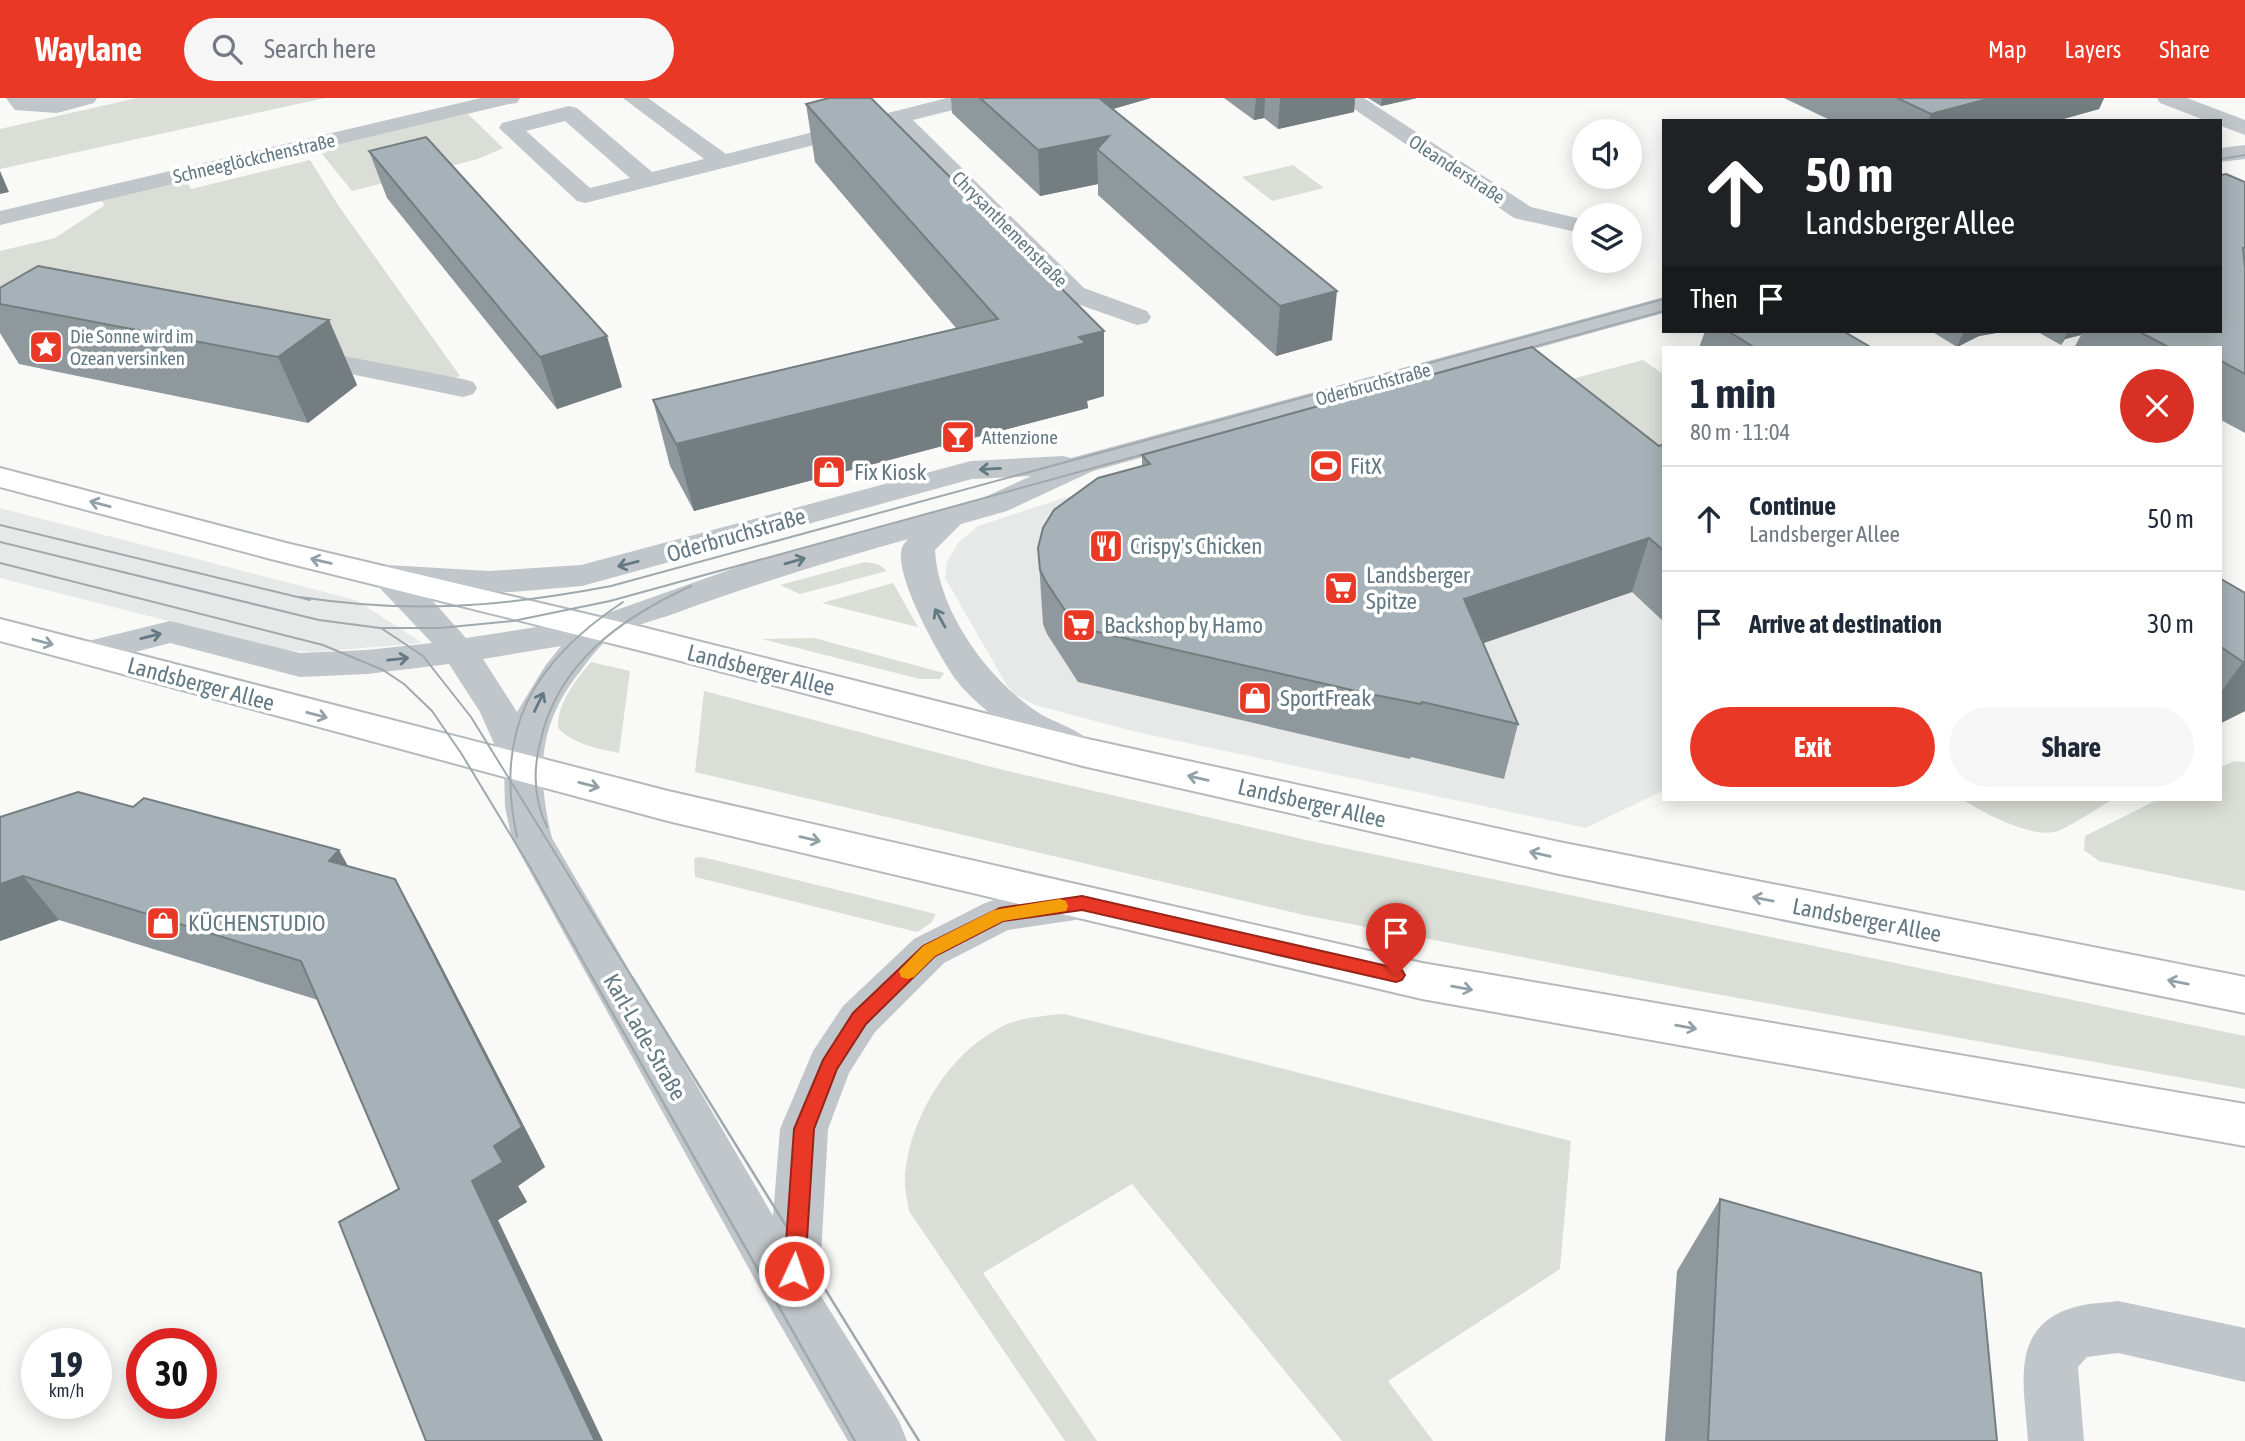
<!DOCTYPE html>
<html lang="en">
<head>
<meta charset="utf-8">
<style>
	:root { --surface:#fff; --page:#f6f6f7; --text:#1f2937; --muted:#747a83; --line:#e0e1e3; --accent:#e93926 }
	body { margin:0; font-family:"Asap Condensed",sans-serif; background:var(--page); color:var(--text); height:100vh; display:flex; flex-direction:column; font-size:26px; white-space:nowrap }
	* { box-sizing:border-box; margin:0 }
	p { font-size:23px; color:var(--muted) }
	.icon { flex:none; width:38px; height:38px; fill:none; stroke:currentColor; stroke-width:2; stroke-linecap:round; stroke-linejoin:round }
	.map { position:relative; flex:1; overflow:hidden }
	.side { position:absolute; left:1662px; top:248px; width:560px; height:455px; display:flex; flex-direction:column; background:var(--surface); border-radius:0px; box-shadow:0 4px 18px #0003 }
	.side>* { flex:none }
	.guide { position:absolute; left:1662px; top:21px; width:560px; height:214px; border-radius:0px; box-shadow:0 4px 18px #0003; background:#202124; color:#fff; overflow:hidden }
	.controls { position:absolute; left:1572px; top:21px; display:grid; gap:14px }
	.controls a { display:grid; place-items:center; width:70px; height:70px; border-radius:50%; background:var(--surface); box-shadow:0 4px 18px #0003; font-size:35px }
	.speed { position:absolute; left:21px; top:1230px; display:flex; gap:14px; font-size:35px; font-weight:700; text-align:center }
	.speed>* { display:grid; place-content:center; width:91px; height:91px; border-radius:50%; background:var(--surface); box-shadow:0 4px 18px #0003; line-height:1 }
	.speed small { font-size:18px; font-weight:400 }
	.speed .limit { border:10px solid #d22; background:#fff; color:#111 }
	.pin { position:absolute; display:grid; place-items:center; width:60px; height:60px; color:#fff; margin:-72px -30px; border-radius:50% 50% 50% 0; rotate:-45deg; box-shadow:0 0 7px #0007 }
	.pin .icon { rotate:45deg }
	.me { position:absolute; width:77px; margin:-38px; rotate:3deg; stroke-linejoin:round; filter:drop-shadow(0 0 5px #0008) }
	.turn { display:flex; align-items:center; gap:24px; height:147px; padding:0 28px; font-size:32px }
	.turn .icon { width:91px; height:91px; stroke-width:2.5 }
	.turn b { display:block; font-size:49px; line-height:60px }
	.then { display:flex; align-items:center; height:66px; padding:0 28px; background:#0003; gap:14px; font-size:26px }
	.round { display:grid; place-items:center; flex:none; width:74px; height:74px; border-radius:37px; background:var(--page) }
	.summary { display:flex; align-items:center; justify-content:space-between; height:119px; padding:0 28px }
	h1 { font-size:42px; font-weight:700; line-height:52px }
	.cta { display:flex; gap:14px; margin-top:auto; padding:14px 28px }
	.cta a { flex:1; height:80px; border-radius:42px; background:var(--accent); color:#fff; font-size:28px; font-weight:700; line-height:80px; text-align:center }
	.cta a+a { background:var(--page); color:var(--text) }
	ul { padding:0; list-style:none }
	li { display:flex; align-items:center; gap:21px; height:105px; padding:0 28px; border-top:2px solid var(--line) }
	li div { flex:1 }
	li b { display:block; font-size:26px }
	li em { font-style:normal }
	header { display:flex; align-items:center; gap:42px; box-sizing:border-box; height:98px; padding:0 35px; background:var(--accent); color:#fff }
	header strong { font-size:33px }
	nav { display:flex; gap:38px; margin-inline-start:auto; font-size:24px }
	.search { width:490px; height:63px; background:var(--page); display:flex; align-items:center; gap:18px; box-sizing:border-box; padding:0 24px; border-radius:38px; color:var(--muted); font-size:26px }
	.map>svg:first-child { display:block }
</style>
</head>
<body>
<header>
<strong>Waylane</strong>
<div class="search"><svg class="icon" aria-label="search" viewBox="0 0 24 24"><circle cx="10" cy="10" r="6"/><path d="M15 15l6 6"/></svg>Search here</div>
<nav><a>Map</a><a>Layers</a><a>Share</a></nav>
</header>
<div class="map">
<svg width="2245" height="1343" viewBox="0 0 2245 1343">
	<rect width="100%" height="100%" fill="#f9f9f7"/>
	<g fill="#e7e9e8">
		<polygon points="1516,278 1664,393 1664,692 1586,730 1136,634 1035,607 1016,597 1006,586 945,480 947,464 958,445 978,428 1060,401"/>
		<polygon points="0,410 356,502 422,545 315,554 281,552 0,480"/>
	</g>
	<g fill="#daded6">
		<polygon points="137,0 325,0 0,71 0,31"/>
		<polygon points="468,16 503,50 478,61 352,93 318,51"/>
		<polygon points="310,62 338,107 460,278 447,282 0,190 0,153 55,140 105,107 100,101 185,80 191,91"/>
		<polygon points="1293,67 1324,90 1272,103 1242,79"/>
		<polygon points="1643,262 1664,277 1664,374 1553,286"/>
		<polygon points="865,464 878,466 887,473 800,496 780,487"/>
		<polygon points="893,485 918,529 822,505"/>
		<polygon points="814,540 944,575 940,581 920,581 762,541"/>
		<path d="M591 564 630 573 619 655C596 650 575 647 558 630 557 605 576 582 591 564Z"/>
		<polygon points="704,593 1003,672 1315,744 2245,938 2245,991 1682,890 1304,817 695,674"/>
		<polygon points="2234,663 2245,664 2245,793 2099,763 2084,752 2085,738 2157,702 2221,702 2221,669"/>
		<path d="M1963 702H2112C2099 709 2067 731 2055 734 2027 739 1985 715 1963 702Z"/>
		<polygon points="702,759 936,816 931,825 917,834 695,779 694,760"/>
		<path d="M1064 916 1571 1043 1560 1171 1388 1283 1433 1343H1342L1132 1086 983 1175 1097 1343H1065L909 1113C907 1101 904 1088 905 1076 911 1017 949 956 1001 929 1020 919 1044 918 1064 916Z"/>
	</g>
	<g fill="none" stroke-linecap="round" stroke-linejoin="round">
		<g stroke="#b3babe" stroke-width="4">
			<g id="major">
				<polygon points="0,370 286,445 646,530 1083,640 1559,744 2245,879 2245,915 1559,776 1083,668 646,554 271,461 0,389"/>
				<polygon points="0,521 668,693 1422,865 2245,1006 2245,1048 1422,901 668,723 0,543"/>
			</g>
		</g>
		<g fill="#c0c6c9" fill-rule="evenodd">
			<polygon points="6,0 97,0 94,5 57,15 15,12"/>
			<polygon points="481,0 520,0 517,5 509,6 0,127 0,113"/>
			<path d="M623 0H648L726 56 947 0H984L981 5 913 22 1084 190 1147 213 1151 219 1147 225 1137 227 1066 202 893 27 585 105 577 103 499 30 502 25 569 8 577 10 652 74 704 61ZM565 23 630 80 590 90 526 33Z"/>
			<polygon points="1338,0 1364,0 1531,109 1581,121 1584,127 1581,131 1572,133 1514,120"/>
			<polygon points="2157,0 2187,0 2245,22 2245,37 2221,28 2221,23 2207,23 2160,5"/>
			<polygon points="2245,47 2245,61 2221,64 2221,50"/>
			<path d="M1664 199V215L1093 373 1007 413 961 426 935 452C938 513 988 582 1039 615 1058 627 1085 632 1097 652L1091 662C1086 663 1081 665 1076 665 1045 661 975 608 957 583 940 560 893 476 902 450 902 448 907 442 908 441 830 463 752 487 676 515 657 522 626 529 611 539 600 547 590 560 582 571 538 625 536 674 552 740L773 1118 780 1031 813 953 843 908 914 841 985 805 1000 800 1082 789 1097 793 1103 805 1097 817 1082 821 1008 832 944 865 875 934 849 975 828 1031 819 1195 899 1323 907 1343H848L775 1218 512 741 505 709 504 668 480 614 449 566 367 576 300 579 170 545 85 567 72 563 67 555 72 547 170 523 300 555 367 552 432 545 375 485 370 478 375 471 387 467 489 473 581 467 971 363 1063 358 1071 360ZM1031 378 985 399 743 467 594 520 466 540 422 491 512 494 582 488 972 381ZM561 548 545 568 517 614 483 561Z"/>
			<polygon points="297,249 463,281 473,284 477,290 473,296 463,299 287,263 283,257 287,251"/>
			<path d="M2118 1203 2245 1230V1284L2118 1255 2087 1259 2078 1269 2084 1343H2028C2025 1290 2007 1228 2075 1209 2088 1205 2104 1205 2118 1203Z"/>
		</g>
		<use href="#major" fill="#fff" fill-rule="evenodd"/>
		<g stroke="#9fa9ae" stroke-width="2">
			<polyline points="2221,61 2245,57"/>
			<polyline points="0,427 310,502"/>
			<polyline points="0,444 319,522 380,530 440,530 513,523 610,503 1664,213"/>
			<polyline points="0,465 323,547 383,572 404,586 432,613 461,655 530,769 593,881"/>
			<path d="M300 499C411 516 501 509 611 488L1664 201"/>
			<polyline points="381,530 423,558 471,619 633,881"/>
			<path d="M547 729C534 702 533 673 540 645 557 565 621 520 691 488"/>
			<path d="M517 739C493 631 534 563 623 504"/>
		</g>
		<g stroke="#9fa9ae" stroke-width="2.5">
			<polyline points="592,879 855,1343"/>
			<polyline points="632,879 919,1343"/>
		</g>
	</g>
	<g fill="#8f999d">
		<polygon points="951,0 1151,0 1113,11 1332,242 1276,258 1098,97 1098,86 1040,98 952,15"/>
		<polygon points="1224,0 1355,0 1354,14 1278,31 1264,20 1254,22"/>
		<polygon points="1368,0 1417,0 1381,8"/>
		<polygon points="1784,0 2104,0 2099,11 2056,23 1832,23"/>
		<polygon points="806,6 1104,233 1104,298 1087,303 1088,310 694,413 670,368 653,302 956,230 815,64"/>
		<polygon points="369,53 622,289 557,311 387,100"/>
		<polygon points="2245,84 2245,335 2221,322 2221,250 2074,250 2081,237 2065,241 2061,247 2036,233 2221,233"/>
		<polygon points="0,190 329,222 357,287 308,325 19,266 0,235"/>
		<polygon points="1705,233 1843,233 1872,250 1699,250"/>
		<polygon points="1931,233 2008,233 1979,238 1957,249"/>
		<polygon points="1664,346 1664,524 1632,494 1483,545 1518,626 1504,681 1411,659 1410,661 1356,649 1078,584 1047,536 1043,526 1038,450 1142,369 1142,357 1659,348"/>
		<polygon points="2221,481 2245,495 2245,613 2221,625"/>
		<polygon points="0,719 348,769 395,781 419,825 545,1069 518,1088 527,1104 498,1122 399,1091 318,902 59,822 0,843"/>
		<polygon points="1720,1101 1997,1343 1665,1343 1677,1173"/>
	</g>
	<g fill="#747d80">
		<polygon points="1073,0 1151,0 1074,22"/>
		<polygon points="1256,0 1265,0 1264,20 1254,22"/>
		<polygon points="1280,0 1355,0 1354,14 1278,31"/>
		<polygon points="1382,0 1417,0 1381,8"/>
		<polygon points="1991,0 2104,0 2099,11 2056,23 1928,23 1931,16"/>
		<polygon points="1109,38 1097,51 1098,86 1040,98 1038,52"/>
		<polygon points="0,73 9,94 0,96"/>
		<polygon points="1337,193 1332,242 1276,258 1280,208"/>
		<polygon points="329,222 357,287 308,325 278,259"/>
		<polygon points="1104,233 1104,298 1087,303 1088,310 694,413 676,346"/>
		<polygon points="1964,233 2008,233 1979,238 1957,249"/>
		<polygon points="2068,233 2083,233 2081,237 2065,241 2061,247"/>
		<polygon points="607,238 622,289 557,311 540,259"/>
		<polygon points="1649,440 1632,494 1452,556 1464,501"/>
		<polygon points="2245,563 2245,613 2221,625 2221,594 2243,564"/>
		<polygon points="339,752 364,796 329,763"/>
		<polygon points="23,778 59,822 0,843 0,786"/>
		<polygon points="395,781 419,825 545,1069 518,1088 527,1104 498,1122 603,1343 595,1343 472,1083 494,1048"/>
	</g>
	<g fill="#a6b2b7" stroke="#747d80" stroke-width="2">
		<polygon points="829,0 871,0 1104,233 1079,239 1086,245 676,346 653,302 998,221 806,6"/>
		<polygon points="980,0 1099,0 1337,193 1280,208 1097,51 1109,38 1038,52"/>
		<polygon points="1897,0 1991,0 1931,16"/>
		<polygon points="426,39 607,238 540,259 369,53"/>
		<polygon points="2226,76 2245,84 2245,150 2243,150 2245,170 2245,276 2221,263 2221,250 2170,250 2138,233 2221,233 2221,77"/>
		<polygon points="38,168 329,222 278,259 0,206 0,190"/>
		<polygon points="1728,233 1843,233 1872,250 1755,250"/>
		<polygon points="1532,249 1659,348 1664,346 1664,453 1649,440 1464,501 1518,626 1422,604 1421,606 1365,595 1076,529 1045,482 1040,472 1038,450 1043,430 1054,412 1098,380 1150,366 1142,357"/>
		<polygon points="2221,481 2245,495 2245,563 2243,564 2221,549"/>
		<polygon points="78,694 133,709 144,700 339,752 329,763 395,781 522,1029 494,1048 503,1064 472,1083 595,1343 426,1343 339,1124 399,1091 301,863 23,778 0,786 0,719"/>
		<polygon points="1720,1101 1981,1175 1997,1343 1708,1343"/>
	</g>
	<defs><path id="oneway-shaft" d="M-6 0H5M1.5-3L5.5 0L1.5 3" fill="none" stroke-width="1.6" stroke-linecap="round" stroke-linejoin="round" transform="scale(1.75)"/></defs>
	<g stroke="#637983">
		<use href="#oneway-shaft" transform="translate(990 371) rotate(177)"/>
		<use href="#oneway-shaft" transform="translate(795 463) rotate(-16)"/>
		<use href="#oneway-shaft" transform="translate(628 466) rotate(166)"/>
		<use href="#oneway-shaft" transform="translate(940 520) rotate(-119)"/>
		<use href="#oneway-shaft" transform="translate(151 538) rotate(-14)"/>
		<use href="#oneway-shaft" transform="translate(398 561) rotate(-6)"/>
		<use href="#oneway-shaft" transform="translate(539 604) rotate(-64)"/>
	</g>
	<g stroke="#92a1a8">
		<use href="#oneway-shaft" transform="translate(100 406) rotate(-165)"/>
		<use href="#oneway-shaft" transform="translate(321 463) rotate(-167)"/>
		<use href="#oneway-shaft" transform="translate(43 544) rotate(15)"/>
		<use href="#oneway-shaft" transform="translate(317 617) rotate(15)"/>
		<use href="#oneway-shaft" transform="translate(1198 680) rotate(-167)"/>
		<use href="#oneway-shaft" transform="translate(589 687) rotate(14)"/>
		<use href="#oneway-shaft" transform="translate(810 741) rotate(13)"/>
		<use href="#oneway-shaft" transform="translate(1540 756) rotate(-167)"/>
		<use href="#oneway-shaft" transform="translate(1763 801) rotate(-169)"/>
		<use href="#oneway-shaft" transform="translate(2178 884) rotate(-169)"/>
		<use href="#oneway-shaft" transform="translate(1462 890) rotate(10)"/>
		<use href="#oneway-shaft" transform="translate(1686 929) rotate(10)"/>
	</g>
	<polygon fill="#e93926" stroke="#972519" stroke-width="2" points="1082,798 1396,870 1402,872 1405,877 1402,882 1396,884 1082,812 1003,823 935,858 866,926 837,971 814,1031 805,1173 802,1180 794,1183 787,1180 784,1173 794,1031 823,962 853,915 923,848 1000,810"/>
	<polygon fill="#f59e0b" points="1060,801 1066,803 1068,808 1066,813 1003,823 935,858 914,879 908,881 901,879 899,873 923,848 994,812"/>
	<defs>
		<g id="sight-square" transform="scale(1.75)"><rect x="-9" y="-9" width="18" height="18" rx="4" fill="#e93926" stroke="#fff"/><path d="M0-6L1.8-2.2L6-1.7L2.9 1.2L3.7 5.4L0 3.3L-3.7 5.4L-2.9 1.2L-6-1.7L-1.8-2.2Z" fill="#fff"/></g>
		<g id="bar-square" transform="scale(1.75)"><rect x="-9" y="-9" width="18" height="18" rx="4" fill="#e93926" stroke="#fff"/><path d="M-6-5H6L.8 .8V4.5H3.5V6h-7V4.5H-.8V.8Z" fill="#fff"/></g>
		<g id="stadium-square" transform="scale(1.75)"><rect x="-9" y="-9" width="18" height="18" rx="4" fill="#e93926" stroke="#fff"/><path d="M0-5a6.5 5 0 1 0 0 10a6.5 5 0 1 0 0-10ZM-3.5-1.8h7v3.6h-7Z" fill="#fff"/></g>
		<g id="shop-square" transform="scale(1.75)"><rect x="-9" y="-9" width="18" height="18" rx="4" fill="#e93926" stroke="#fff"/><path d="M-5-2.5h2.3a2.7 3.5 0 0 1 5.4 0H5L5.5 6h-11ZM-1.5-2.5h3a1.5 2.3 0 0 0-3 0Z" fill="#fff"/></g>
		<g id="restaurant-square" transform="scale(1.75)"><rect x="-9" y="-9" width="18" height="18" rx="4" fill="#e93926" stroke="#fff"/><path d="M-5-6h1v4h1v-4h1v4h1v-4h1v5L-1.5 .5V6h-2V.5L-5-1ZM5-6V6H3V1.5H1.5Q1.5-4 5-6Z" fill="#fff"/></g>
		<g id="supermarket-square" transform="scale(1.75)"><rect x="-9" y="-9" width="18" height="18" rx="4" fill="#e93926" stroke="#fff"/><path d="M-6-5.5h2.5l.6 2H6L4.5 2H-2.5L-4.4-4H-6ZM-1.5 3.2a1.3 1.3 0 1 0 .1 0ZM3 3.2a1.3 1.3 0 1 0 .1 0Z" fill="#fff"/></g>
	</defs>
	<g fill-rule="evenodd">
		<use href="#sight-square" x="46" y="249"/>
		<use href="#bar-square" x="958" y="339"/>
		<use href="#stadium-square" x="1326" y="368"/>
		<use href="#shop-square" x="829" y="374"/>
		<use href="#restaurant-square" x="1106" y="448"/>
		<use href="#supermarket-square" x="1341" y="490"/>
		<use href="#supermarket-square" x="1079" y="527"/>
		<use href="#shop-square" x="1255" y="600"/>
		<use href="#shop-square" x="163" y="825"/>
	</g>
	<g text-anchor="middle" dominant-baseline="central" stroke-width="7" stroke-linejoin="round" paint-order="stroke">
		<g font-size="19" fill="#637983" stroke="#fff">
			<text transform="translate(254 60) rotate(-13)">Schneeglöckchenstraße</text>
			<text transform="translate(1457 71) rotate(33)">Oleanderstraße</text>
			<text transform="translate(1010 131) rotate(45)">Chrysanthemenstraße</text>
			<text transform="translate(1373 286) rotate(-15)">Oderbruchstraße</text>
		</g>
		<g font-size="19" fill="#637983" stroke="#fff" text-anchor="start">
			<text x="70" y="238">Die Sonne wird im<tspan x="70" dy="22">Ozean versinken</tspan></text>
			<text x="982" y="339">Attenzione</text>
		</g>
		<g font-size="23" fill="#637983" stroke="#fff" text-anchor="start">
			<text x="1350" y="368">FitX</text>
			<text x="854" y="374">Fix Kiosk</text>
			<text x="1130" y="448">Crispy's Chicken</text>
			<text x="1366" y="477">Landsberger<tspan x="1366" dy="26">Spitze</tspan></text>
			<text x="1104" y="527">Backshop by Hamo</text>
			<text x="1280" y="600">SportFreak</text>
			<text x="188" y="825">KÜCHENSTUDIO</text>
		</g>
		<g font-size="23" fill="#637983" stroke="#fff">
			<text transform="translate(736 437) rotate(-16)">Oderbruchstraße</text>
			<text transform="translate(761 572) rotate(14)">Landsberger Allee</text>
			<text transform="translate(201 586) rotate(15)">Landsberger Allee</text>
			<text transform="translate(1312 705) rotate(13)">Landsberger Allee</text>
			<text transform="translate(1867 822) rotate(11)">Landsberger Allee</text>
			<text transform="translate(645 939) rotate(60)">Karl-Lade-Straße</text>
		</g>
	</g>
</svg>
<div class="controls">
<a><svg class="icon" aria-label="sound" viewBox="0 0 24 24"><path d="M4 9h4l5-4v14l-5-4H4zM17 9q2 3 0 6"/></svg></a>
<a><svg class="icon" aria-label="layers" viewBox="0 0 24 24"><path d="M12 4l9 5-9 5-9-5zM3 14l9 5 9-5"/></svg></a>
</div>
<div class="speed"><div>19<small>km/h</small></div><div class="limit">30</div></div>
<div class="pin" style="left:1396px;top:877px;background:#d93025"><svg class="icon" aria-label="arrive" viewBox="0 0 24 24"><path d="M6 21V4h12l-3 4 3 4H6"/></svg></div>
<svg class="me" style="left:794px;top:1173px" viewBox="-20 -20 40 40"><circle r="17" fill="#e93926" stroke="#fff" stroke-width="3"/><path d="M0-11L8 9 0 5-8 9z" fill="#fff"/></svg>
<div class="guide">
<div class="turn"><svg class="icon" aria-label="ahead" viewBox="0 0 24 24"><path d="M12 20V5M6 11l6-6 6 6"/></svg><div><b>50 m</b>Landsberger Allee</div></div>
<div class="then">Then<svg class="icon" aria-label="arrive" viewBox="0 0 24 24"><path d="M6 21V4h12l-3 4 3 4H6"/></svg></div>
</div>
<section class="side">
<div class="summary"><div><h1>1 min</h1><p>80 m · 11:04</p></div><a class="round" style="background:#d93025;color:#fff"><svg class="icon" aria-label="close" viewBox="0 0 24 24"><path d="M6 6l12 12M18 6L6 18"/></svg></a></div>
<ul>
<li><svg class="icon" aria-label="ahead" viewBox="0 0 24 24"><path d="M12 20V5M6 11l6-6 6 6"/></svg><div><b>Continue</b><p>Landsberger Allee</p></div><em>50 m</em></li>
<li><svg class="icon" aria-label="arrive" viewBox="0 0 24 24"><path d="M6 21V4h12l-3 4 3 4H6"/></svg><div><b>Arrive at destination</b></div><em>30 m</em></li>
</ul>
<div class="cta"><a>Exit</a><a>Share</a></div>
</section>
</div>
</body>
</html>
